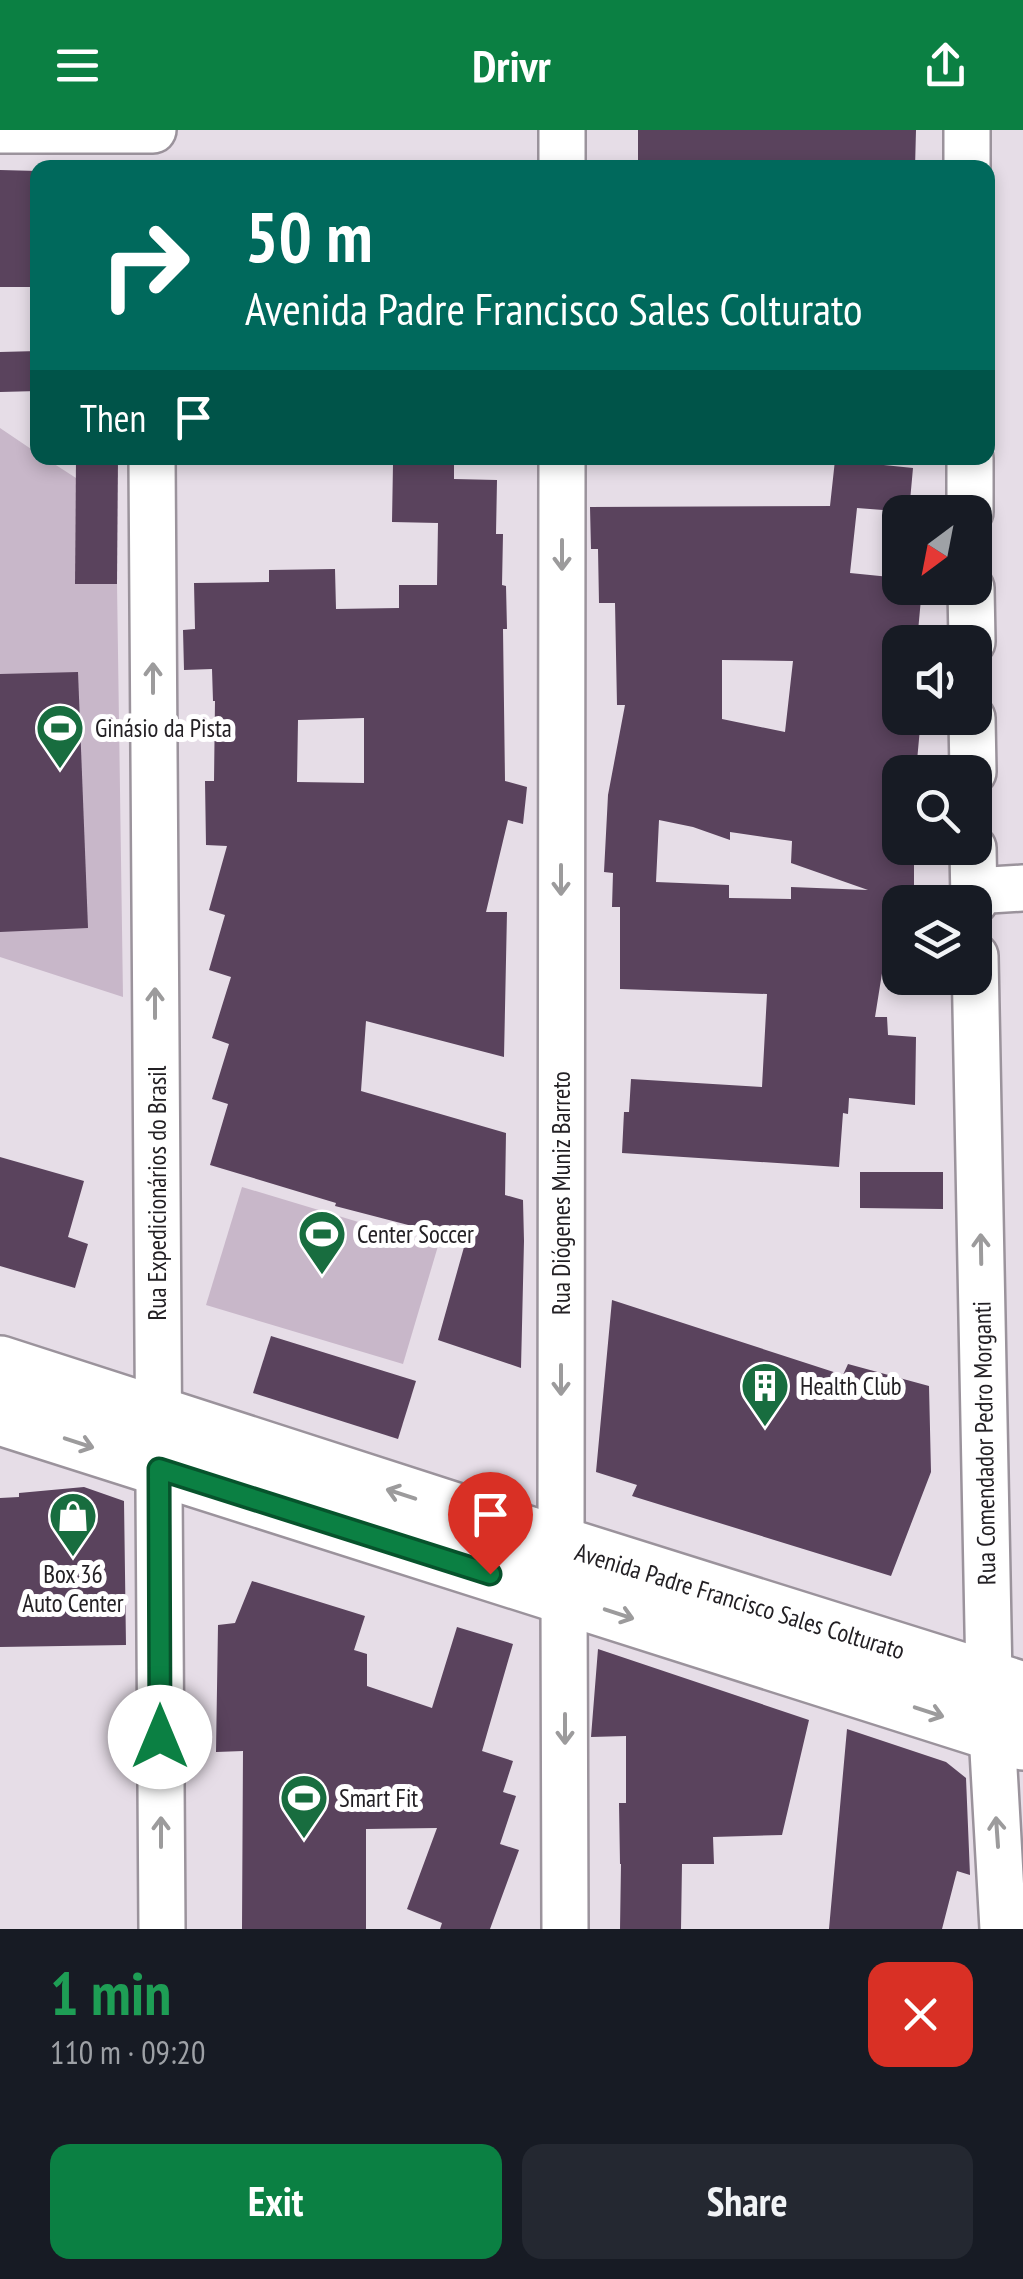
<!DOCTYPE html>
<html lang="en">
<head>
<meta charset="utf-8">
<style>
	:root { --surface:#171b24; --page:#242831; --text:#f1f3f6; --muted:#9ea1a6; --accent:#0b8043 }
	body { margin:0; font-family:"PT Sans Narrow",sans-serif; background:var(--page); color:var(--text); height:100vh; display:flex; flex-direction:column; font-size:38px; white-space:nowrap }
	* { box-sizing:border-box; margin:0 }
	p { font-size:32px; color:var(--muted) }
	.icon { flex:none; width:55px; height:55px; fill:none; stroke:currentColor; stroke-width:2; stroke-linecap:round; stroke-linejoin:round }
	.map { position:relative; height:1799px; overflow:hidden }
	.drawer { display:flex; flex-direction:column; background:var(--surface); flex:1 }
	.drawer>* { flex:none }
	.hud { position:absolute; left:30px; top:30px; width:965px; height:305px; border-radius:20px; box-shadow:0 5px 15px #0003; background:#00695c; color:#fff; overflow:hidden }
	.needle { width:65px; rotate:212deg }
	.tools { position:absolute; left:882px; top:365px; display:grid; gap:20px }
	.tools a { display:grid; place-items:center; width:110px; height:110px; border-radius:20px; background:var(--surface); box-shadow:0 5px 15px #0003; font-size:50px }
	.pin { position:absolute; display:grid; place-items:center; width:85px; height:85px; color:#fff; margin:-102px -42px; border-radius:50% 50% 50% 0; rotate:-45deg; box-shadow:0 0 10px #0007 }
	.pin .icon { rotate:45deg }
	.me { position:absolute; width:110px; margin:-55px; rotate:0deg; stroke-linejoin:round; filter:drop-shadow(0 0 8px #0008) }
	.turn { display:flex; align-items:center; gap:35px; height:210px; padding:0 50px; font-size:45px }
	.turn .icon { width:130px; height:130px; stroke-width:2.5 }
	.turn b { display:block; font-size:70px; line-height:85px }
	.then { display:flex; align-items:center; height:95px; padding:0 50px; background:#0003; gap:20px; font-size:38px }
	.round { display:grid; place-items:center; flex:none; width:105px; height:105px; border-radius:20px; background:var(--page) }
	.headline { display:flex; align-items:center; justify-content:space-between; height:170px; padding:0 50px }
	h1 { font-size:60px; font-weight:800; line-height:75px; color:#1e9e55 }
	.button { display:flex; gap:20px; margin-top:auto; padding:20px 50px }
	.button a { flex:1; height:115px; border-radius:20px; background:var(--accent); color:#fff; font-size:40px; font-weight:800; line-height:115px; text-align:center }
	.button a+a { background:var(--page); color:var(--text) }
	header { display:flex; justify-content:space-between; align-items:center; height:130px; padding:0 50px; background:var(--accent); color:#fff; font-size:45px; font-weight:800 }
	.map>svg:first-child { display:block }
</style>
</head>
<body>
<header><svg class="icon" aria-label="menu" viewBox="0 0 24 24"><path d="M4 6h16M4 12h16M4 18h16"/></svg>Drivr<svg class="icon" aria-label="share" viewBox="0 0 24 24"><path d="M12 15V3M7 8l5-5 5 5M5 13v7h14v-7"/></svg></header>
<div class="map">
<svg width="1023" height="1799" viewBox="0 0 1023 1799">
	<rect width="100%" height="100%" fill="#e6dde7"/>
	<g fill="#c8b7c9">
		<polygon points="0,298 37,323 38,328 45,328 76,348 75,453 117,454 123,867 0,827"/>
		<polygon points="242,1057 438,1116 403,1234 206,1175"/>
	</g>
	<g fill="#5a435d" fill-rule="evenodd">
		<polygon points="638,0 916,0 915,38 772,36 772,38 638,38"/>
		<polygon points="0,40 38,41 38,157 0,157"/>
		<polygon points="38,221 38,261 0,262 0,222"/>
		<polygon points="76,328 118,328 117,454 75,454"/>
		<path d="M835 330 913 338 909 382 857 378 850 443 900 448V458H922L917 512H900V588H911L910 597 920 598 916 642H900V718H914V762H895L875 887H887L888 905 916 907 915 975 849 968 848 984 843 983 839 1037 622 1023 624 982H629L631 949 762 957 767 864 620 859V777H612L613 743 604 742 608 665 625 575H617L615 473H599L598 419H591L590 377 837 376H830ZM722 530 793 531 785 602 722 589ZM659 690 693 697 730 710V702L792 711 791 733 868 760 791 757V769L729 768V755L656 752Z"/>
		<path d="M393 334 454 335V349L497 350 496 404H503L502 455 506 456 507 499H503L505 651 527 657 523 694 508 690 486 782H507L504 927 366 891 361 961 506 1003 505 1065 523 1070 524 1111 521 1238 438 1210 466 1110 335 1076 336 1073 210 1035 228 974 212 969 229 914 212 908 231 847 209 840 225 785 209 780 227 716 206 715 205 651H214L215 571H213L212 539 184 540 183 500 195 499 194 453 269 452V440L335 439 336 479 399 478V455H437L438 393 392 392ZM364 588V653L297 652 298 590Z"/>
		<polygon points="78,542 88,798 0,802 0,544"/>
		<polygon points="0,1027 84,1051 68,1107 88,1114 75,1158 0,1136"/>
		<polygon points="860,1042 943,1042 943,1079 860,1078"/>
		<polygon points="612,1170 843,1245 848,1234 929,1256 931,1342 891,1446 632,1366 637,1355 596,1342"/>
		<polygon points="271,1206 416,1251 398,1309 253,1263"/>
		<polygon points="84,1357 124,1371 126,1515 0,1517 0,1368 19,1367 19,1363"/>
		<polygon points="252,1451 365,1486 354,1520 367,1524 367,1556 432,1578 457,1497 513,1514 482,1621 513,1631 503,1662 516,1666 500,1714 519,1720 490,1799 440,1799 442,1793 407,1779 437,1698 366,1699 366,1799 242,1799 243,1621 216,1622 218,1495 235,1493"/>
		<polygon points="598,1519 809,1590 782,1705 713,1707 714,1734 682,1734 681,1799 620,1799 621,1734 620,1734 619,1673 626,1673 626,1606 591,1607"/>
		<polygon points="847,1599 946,1632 966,1648 970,1745 957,1741 942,1799 829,1799"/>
	</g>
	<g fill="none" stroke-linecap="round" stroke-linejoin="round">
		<g stroke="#9b939c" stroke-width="50">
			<g id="minor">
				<polyline points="0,0 153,0"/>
				<polyline points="967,0 967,38"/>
				<polyline points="562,38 562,0"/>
				<polyline points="152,328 162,1799"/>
				<polyline points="562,328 561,1415 564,1467 565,1799"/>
				<polyline points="970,328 970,382"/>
				<polyline points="971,458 972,512"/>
				<polyline points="972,588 973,642"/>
				<polyline points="973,718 974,772"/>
				<polyline points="974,761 1023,758"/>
				<polyline points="975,826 989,1549 1003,1799"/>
			</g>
		</g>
		<g stroke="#9b939c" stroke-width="60">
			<g id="major">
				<polyline points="0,1234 561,1415 1023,1560"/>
				<polyline points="0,1287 1023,1612"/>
			</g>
		</g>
		<use href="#minor" stroke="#fff" stroke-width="45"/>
		<use href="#major" stroke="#fff" stroke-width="55"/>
	</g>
	<defs><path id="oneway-shaft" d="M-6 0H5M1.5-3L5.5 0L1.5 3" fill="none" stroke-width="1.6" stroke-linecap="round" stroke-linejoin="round" transform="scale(2.5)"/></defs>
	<g stroke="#9c9b9c">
		<use href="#oneway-shaft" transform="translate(562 425) rotate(90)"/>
		<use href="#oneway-shaft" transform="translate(153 548) rotate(-90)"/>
		<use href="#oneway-shaft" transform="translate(561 750) rotate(90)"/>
		<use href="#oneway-shaft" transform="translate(155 873) rotate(-90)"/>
		<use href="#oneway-shaft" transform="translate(981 1119) rotate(-91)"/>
		<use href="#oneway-shaft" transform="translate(561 1250) rotate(90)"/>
		<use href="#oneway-shaft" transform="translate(79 1313) rotate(18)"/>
		<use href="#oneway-shaft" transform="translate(401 1364) rotate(-162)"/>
		<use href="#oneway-shaft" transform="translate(619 1484) rotate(18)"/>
		<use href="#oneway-shaft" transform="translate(929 1582) rotate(18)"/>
		<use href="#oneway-shaft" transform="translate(565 1599) rotate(90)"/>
		<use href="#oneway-shaft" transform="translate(161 1702) rotate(-90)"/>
		<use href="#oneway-shaft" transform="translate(997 1702) rotate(-94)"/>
	</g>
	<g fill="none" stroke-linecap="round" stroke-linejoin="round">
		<g stroke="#07532c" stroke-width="25">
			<polyline id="route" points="160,1607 159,1339 490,1444"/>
		</g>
		<use href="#route" stroke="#0b8043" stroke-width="18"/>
	</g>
	<defs>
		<g id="stadium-pin" transform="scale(2.5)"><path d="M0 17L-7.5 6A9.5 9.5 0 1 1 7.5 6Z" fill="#186d3f" stroke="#fff"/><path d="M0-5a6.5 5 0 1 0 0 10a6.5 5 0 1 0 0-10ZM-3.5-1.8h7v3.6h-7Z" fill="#fff"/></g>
		<g id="building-pin" transform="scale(2.5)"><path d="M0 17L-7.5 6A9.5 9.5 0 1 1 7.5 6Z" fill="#186d3f" stroke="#fff"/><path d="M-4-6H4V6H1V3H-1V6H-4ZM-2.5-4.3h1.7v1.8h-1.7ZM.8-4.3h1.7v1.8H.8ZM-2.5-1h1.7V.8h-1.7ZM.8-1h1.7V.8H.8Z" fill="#fff"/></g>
		<g id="shop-pin" transform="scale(2.5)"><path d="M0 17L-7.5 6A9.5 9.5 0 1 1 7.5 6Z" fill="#186d3f" stroke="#fff"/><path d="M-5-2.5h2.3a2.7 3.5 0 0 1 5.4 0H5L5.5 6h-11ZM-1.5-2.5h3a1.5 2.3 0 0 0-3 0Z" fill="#fff"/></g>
	</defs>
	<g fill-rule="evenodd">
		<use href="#stadium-pin" x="60" y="598"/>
		<use href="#stadium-pin" x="322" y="1104"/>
		<use href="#building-pin" x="765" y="1256"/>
		<use href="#shop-pin" x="73" y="1386"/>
		<use href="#stadium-pin" x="304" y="1668"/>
	</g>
	<g text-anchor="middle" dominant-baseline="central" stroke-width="10" stroke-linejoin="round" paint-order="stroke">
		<g font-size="25" fill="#232024" stroke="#fff" text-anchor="start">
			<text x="95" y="598">Ginásio da Pista</text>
			<text x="357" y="1104">Center Soccer</text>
			<text x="800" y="1256">Health Club</text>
			<text x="73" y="1444" text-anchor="middle">Box 36<tspan x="73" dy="29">Auto Center</tspan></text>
			<text x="339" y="1668">Smart Fit</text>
		</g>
		<g font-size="25" fill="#232024" stroke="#fff">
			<text transform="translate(157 1063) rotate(-90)">Rua Expedicionários do Brasil</text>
			<text transform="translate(561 1063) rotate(-90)">Rua Diógenes Muniz Barreto</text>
			<text transform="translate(984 1313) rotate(-91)">Rua Comendador Pedro Morganti</text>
			<text transform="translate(740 1471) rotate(17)">Avenida Padre Francisco Sales Colturato</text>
		</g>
	</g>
</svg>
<div class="tools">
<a><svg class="needle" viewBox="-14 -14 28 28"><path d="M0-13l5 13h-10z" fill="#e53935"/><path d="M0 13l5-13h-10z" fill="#9ea1a6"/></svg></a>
<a><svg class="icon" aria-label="sound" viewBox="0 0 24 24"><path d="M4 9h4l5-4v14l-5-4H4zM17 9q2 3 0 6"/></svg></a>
<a><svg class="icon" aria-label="search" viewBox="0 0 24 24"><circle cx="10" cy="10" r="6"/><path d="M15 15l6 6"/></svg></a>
<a><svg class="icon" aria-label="layers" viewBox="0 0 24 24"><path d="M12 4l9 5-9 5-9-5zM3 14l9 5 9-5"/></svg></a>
</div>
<div class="pin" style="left:490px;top:1444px;background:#d93025"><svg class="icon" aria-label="arrive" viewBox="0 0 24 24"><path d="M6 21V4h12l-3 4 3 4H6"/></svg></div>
<svg class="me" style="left:160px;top:1607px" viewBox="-20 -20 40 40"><circle r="19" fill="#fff"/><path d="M0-13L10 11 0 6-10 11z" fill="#0b8043"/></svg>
<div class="hud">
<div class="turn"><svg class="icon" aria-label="right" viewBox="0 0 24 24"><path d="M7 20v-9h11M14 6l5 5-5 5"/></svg><div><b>50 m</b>Avenida Padre Francisco Sales Colturato</div></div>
<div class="then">Then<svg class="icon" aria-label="arrive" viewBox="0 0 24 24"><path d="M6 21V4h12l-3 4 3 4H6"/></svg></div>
</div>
</div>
<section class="drawer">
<div class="headline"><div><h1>1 min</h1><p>110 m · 09:20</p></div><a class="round" style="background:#d93025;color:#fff"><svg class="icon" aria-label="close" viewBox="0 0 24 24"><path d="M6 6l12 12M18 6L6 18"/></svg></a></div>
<div class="button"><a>Exit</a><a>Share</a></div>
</section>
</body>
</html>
